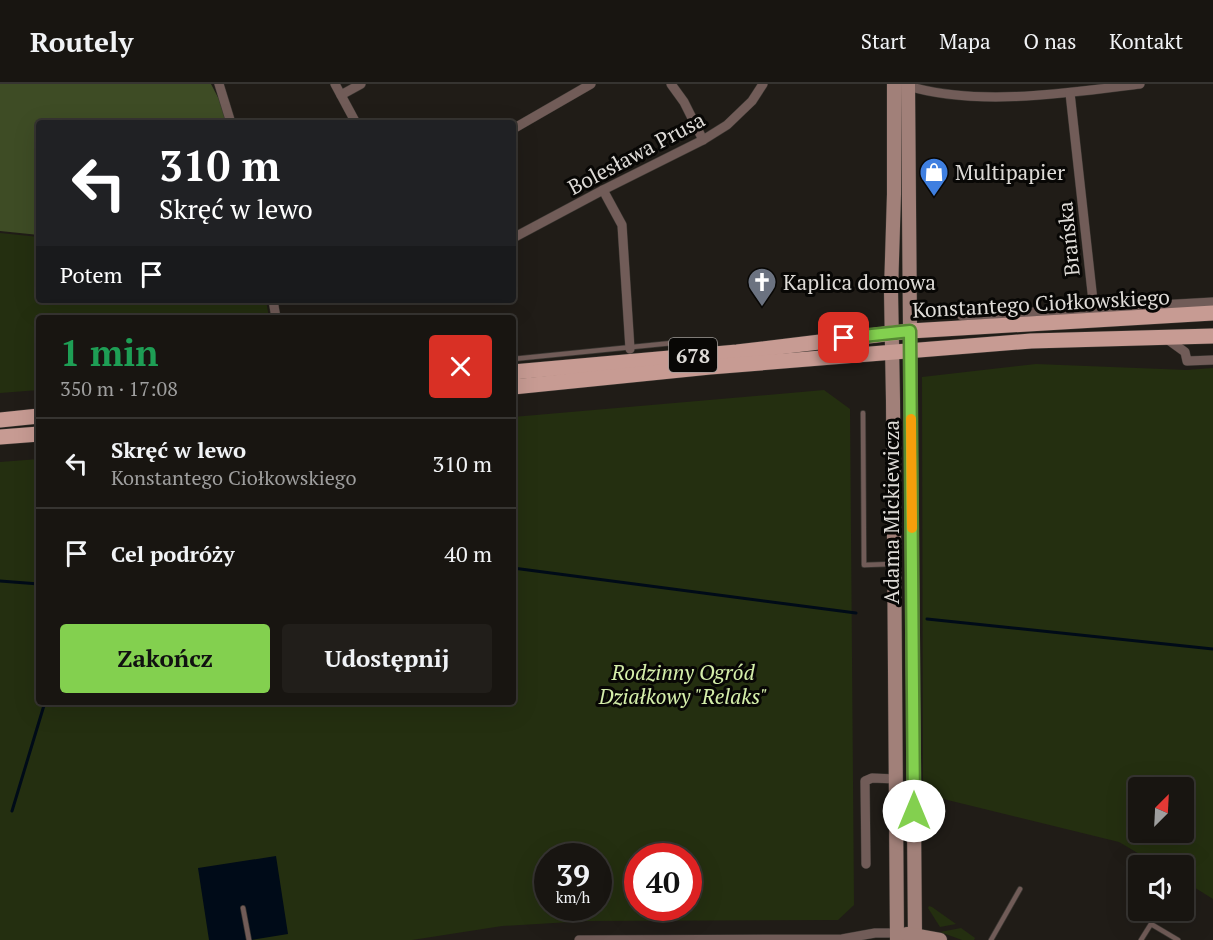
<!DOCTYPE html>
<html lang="pl">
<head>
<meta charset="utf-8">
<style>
	:root { --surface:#181511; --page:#211e1a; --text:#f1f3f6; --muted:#9f9f9f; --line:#363431; --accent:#83d04f }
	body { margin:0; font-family:"PT Serif",serif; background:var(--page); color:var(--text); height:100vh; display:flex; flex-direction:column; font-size:22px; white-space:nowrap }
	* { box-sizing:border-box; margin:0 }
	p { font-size:20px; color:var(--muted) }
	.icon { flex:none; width:33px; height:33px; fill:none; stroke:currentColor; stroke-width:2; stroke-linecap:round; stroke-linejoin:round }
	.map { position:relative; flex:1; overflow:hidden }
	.drawer { position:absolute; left:36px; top:231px; width:480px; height:390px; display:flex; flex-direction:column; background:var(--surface); border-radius:6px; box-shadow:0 6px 24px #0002,0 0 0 2px var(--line) }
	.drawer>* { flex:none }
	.banner { position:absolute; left:36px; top:36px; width:480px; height:183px; border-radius:6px; box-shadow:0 6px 24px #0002,0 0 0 2px var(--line); background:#202124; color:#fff; overflow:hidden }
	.needle { width:39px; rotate:24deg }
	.buttons { position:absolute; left:1128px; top:693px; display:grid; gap:12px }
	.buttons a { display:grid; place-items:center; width:66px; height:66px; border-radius:6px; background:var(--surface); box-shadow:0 6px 24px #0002,0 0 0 2px var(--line); font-size:30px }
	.speed { position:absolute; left:534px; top:759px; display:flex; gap:12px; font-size:30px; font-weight:700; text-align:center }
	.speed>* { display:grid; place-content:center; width:78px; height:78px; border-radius:50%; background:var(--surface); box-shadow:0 6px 24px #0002,0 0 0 2px var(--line); line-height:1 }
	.speed small { font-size:15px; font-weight:400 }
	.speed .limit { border:9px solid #d22; background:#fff; color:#111 }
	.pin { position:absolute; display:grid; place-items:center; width:51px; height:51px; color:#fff; margin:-26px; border-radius:12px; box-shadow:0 3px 9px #0006 }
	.me { position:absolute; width:66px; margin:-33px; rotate:0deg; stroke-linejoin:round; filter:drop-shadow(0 0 4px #0008) }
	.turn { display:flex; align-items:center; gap:21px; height:126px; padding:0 24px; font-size:27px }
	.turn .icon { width:78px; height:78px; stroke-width:2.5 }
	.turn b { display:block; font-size:42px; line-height:51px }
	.then { display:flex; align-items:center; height:57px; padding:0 24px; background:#0003; gap:12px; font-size:22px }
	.round { display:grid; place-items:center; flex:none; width:63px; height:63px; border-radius:6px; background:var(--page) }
	.overview { display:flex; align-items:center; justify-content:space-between; height:102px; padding:0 24px }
	h1 { font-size:36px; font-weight:700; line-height:45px; color:#1e9e55 }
	.button { display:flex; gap:12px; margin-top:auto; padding:12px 24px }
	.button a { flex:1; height:69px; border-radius:6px; background:var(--accent); color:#111; font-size:24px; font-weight:700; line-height:69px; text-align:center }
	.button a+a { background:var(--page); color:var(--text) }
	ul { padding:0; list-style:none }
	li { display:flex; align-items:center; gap:18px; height:90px; padding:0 24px; border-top:2px solid var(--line) }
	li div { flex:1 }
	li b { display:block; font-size:22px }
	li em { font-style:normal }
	header { display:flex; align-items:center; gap:36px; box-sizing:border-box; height:84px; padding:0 30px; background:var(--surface); border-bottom:2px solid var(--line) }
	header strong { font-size:28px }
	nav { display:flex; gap:33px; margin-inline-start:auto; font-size:21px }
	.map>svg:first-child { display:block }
</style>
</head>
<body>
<header>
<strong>Routely</strong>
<nav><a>Start</a><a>Mapa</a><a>O nas</a><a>Kontakt</a></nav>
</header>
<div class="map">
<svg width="1213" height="856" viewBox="0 0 1213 856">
	<rect width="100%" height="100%" fill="#201c17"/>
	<g fill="#242f10" fill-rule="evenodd">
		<polygon points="0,149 39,153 39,216 266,216 269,234 39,234 39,306 0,309"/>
		<path d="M1036 280 1187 286 1213 284V815L1184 797V782L1158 781 1119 758 923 710 922 293ZM1138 704H1184V748H1138Z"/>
		<path d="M824 306 850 325 854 821 838 836 587 837 502 842 412 856H0V378L39 375V618H513V333ZM548 772H598V824H548ZM638 772H688V824H638Z"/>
		<polygon points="929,822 932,823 956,840 940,843 928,824"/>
		<polygon points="961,844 975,854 974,856 962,856 940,848"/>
	</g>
	<polygon fill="#3e4c25" points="0,0 211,0 223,23 228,39 39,39 39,151 0,147"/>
	<polygon fill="#000b18" points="276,772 288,850 251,856 209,856 198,784"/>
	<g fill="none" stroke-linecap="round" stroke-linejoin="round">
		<g stroke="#000b18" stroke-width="3">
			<polyline points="513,484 856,529"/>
			<polyline points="0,497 39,500"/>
			<polyline points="927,535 1213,565"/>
			<polyline points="12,727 45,618"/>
		</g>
		<g stroke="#3b3732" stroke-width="6">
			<g id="lane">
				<polyline points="513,275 672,259"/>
				<polyline points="863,329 864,481 892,480"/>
				<polyline points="243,824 249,856"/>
				<polyline points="991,856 1020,805"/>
				<polyline points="1141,856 1151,840 1178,856"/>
			</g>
		</g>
		<g stroke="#3b3732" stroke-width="10">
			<g id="street">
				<polyline points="219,0 231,39"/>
				<polyline points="335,0 356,39"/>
				<polyline points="671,0 684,18 703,56"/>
				<path d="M908 2C977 23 1069 9 1140 0"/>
				<polyline points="1070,9 1094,226"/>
				<polyline points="341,11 361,0"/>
				<polyline points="513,45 591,0"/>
				<polyline points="603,106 622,141 630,265"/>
				<polyline points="513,154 603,106 703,56 727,41 752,17 763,0"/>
				<polyline points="273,216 276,234"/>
				<polyline points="962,232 1213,218"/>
				<polyline points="1167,255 1185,268 1187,277 1213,276"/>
				<polyline points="866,780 865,697 872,694 896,695"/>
				<polyline points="579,856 842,855 875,849 897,849"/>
			</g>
		</g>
		<g stroke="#3b3732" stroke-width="15">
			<g id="secondary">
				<polyline points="894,0 894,110 891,207 893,317 897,856"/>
				<polyline points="908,0 915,856"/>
				<polyline points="907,850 940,856"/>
			</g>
		</g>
		<g stroke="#3b3732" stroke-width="16">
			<g id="primary">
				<polyline points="513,288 737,268 910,247 1213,229"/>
				<polyline points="513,303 710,283 1031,257 1213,252"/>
				<polyline points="0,336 39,332"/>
				<polyline points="0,353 39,350"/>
			</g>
		</g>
		<use href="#lane" stroke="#715c58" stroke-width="4.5"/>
		<use href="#street" stroke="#715c58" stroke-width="9"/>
		<use href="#secondary" stroke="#a18079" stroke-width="14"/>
		<use href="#primary" stroke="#c79b93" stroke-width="15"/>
	</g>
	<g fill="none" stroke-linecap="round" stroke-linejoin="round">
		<g stroke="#558733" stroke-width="15">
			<polyline id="route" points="844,254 910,247 914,727"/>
		</g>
		<use href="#route" stroke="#83d04f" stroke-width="10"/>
		<polyline stroke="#f59e0b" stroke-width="10" points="911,335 912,444"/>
	</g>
	<defs>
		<g id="shop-pin" transform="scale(1.5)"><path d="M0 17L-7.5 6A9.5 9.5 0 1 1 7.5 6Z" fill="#3f7fe0" stroke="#080705"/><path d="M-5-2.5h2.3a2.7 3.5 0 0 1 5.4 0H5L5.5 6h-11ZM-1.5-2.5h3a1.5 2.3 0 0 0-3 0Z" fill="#fff"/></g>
		<g id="church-pin" transform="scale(1.5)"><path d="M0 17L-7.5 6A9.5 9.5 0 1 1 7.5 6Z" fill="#6b7280" stroke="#080705"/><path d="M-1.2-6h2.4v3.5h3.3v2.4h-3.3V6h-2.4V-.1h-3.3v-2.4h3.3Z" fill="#fff"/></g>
	</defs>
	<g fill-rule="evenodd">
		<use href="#shop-pin" x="934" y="88"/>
		<use href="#church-pin" x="762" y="198"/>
	</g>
	<g text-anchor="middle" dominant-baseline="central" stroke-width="6" stroke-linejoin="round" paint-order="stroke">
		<rect fill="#080705" stroke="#9e9b98" stroke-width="1.5" x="669" y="254" width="48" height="34" rx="4.5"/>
		<g font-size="20" font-weight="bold" fill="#dedbd7">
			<text x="693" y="271">678</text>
		</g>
		<g font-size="21" fill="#dedbd7" stroke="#080705">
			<text transform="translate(636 69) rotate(-28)">Bolesława Prusa</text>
			<text transform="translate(1068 155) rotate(-96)">Brańska</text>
			<text transform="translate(1041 219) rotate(-3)">Konstantego Ciołkowskiego</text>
			<text transform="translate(891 428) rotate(-90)">Adama Mickiewicza</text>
		</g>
		<g font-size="21" fill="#dedbd7" stroke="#080705" text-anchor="start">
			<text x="955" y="88">Multipapier</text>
			<text x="783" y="198">Kaplica domowa</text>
		</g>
		<g font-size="21" font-style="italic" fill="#d5efaa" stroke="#080705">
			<text x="683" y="588">Rodzinny Ogród<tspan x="683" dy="24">Działkowy "Relaks"</tspan></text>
		</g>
	</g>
</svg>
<div class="buttons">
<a><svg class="needle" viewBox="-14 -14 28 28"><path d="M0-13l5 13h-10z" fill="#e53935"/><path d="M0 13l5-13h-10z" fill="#9f9f9f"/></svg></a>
<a><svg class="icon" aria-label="sound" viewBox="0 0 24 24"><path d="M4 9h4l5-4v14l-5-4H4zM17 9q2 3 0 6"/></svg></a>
</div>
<div class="speed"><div>39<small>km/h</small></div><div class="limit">40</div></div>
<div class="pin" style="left:844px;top:254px;background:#d93025"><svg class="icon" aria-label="arrive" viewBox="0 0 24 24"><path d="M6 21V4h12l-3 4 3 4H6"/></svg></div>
<svg class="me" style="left:914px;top:727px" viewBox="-20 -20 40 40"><circle r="19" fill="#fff"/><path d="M0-13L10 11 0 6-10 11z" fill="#83d04f"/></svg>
<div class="banner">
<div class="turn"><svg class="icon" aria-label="left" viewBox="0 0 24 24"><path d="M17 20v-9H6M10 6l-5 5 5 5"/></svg><div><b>310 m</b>Skręć w lewo</div></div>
<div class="then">Potem<svg class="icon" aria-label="arrive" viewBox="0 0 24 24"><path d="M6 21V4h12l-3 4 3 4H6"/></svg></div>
</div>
<section class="drawer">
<div class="overview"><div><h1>1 min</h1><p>350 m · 17:08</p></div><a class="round" style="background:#d93025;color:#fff"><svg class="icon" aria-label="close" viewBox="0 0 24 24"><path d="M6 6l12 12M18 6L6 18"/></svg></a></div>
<ul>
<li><svg class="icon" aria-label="left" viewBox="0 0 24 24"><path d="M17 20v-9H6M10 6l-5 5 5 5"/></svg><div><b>Skręć w lewo</b><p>Konstantego Ciołkowskiego</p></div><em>310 m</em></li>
<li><svg class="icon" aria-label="arrive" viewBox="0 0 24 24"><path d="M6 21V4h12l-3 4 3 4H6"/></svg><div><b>Cel podróży</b></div><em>40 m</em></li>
</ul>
<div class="button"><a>Zakończ</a><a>Udostępnij</a></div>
</section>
</div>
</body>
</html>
